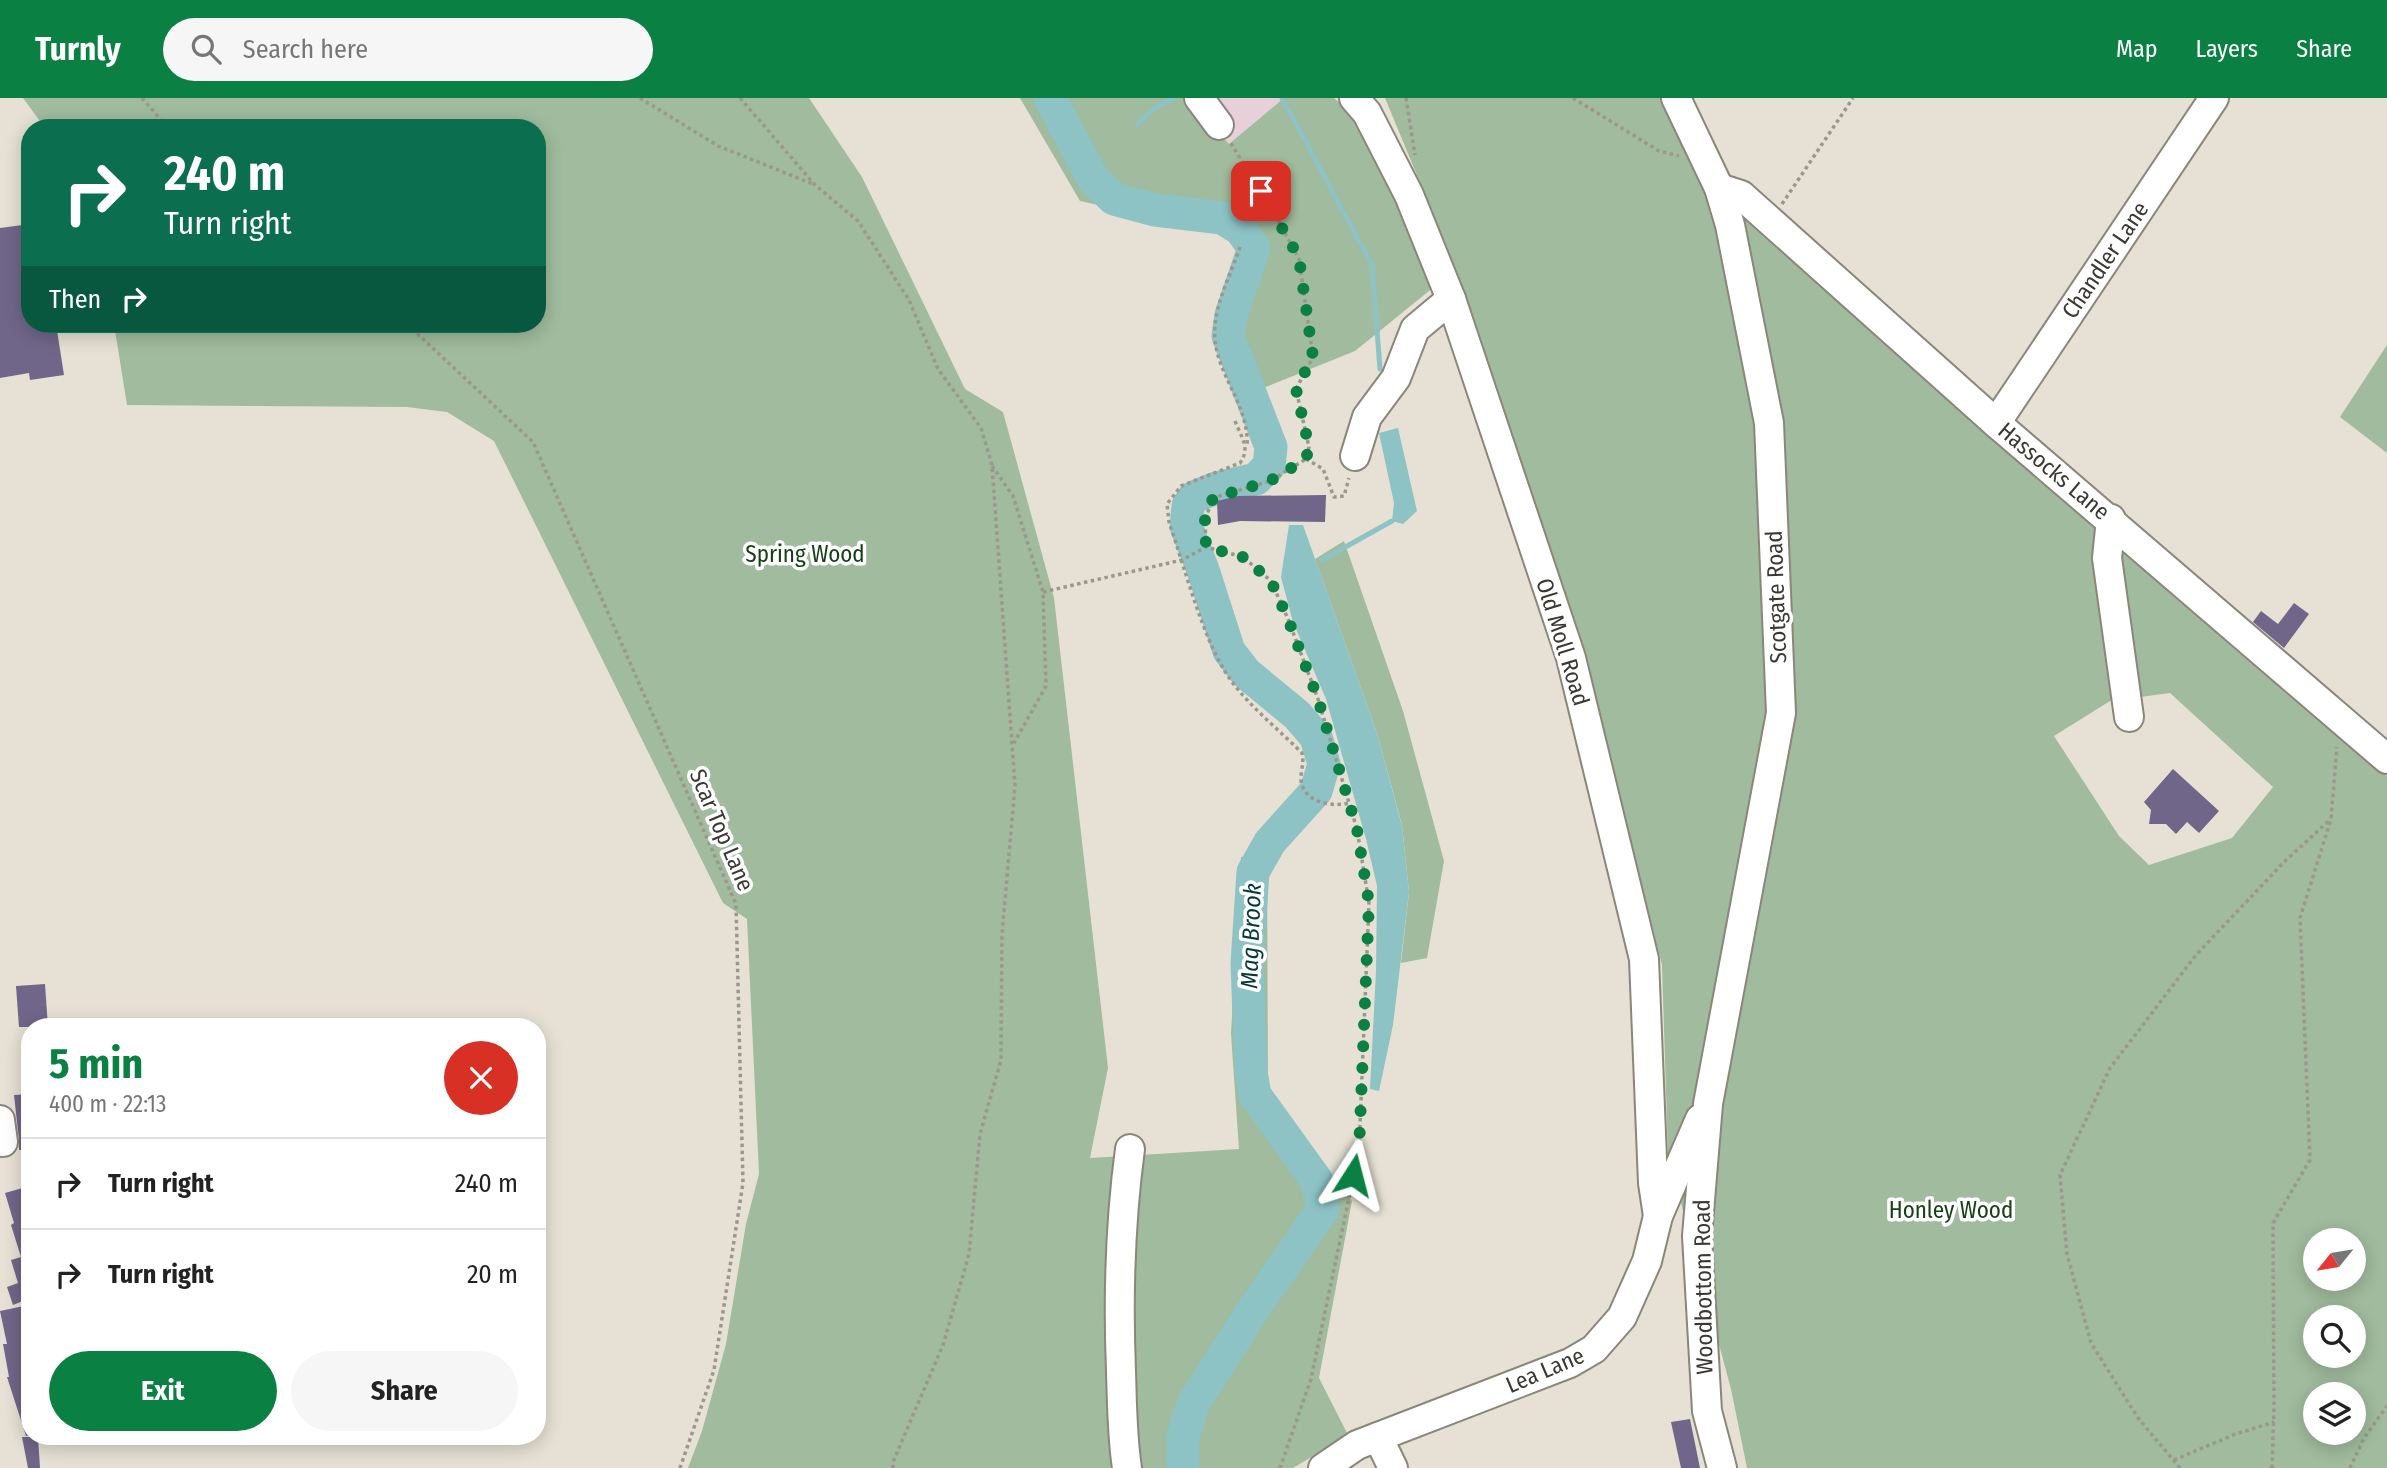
<!DOCTYPE html>
<html lang="en">
<head>
<meta charset="utf-8">
<style>
	:root { --surface:#fff; --page:#f6f6f6; --text:#222; --muted:#767676; --line:#e0e0e0; --accent:#0b8043 }
	body { margin:0; font-family:"Fira Sans Condensed",sans-serif; background:var(--page); color:var(--text); height:100vh; display:flex; flex-direction:column; font-size:26px; white-space:nowrap }
	* { box-sizing:border-box; margin:0 }
	p { font-size:23px; color:var(--muted) }
	.icon { flex:none; width:38px; height:38px; fill:none; stroke:currentColor; stroke-width:2; stroke-linecap:round; stroke-linejoin:round }
	.map { position:relative; flex:1; overflow:hidden }
	.drawer { position:absolute; left:21px; top:920px; width:525px; height:427px; display:flex; flex-direction:column; background:var(--surface); border-radius:28px; box-shadow:0 4px 18px #0003 }
	.drawer>* { flex:none }
	.banner { position:absolute; left:21px; top:21px; width:525px; height:214px; border-radius:28px; box-shadow:0 4px 18px #0003; background:#0b6e4f; color:#fff; overflow:hidden }
	.needle { width:46px; rotate:240deg }
	.controls { position:absolute; left:2303px; top:1130px; display:grid; gap:14px }
	.controls a { display:grid; place-items:center; width:63px; height:63px; border-radius:50%; background:var(--surface); box-shadow:0 4px 18px #0003; font-size:35px }
	.pin { position:absolute; display:grid; place-items:center; width:60px; height:60px; color:#fff; margin:-30px; border-radius:14px; box-shadow:0 4px 10px #0006 }
	.me { position:absolute; width:77px; margin:-38px; rotate:9deg; stroke-linejoin:round; filter:drop-shadow(0 0 5px #0008) }
	.turn { display:flex; align-items:center; gap:24px; height:147px; padding:0 28px; font-size:32px }
	.turn .icon { width:91px; height:91px; stroke-width:2.5 }
	.turn b { display:block; font-size:49px; line-height:60px }
	.then { display:flex; align-items:center; height:66px; padding:0 28px; background:#0003; gap:14px; font-size:26px }
	.round { display:grid; place-items:center; flex:none; width:74px; height:74px; border-radius:37px; background:var(--page) }
	.summary { display:flex; align-items:center; justify-content:space-between; height:119px; padding:0 28px }
	h1 { font-size:42px; font-weight:700; line-height:52px; color:var(--accent) }
	.button { display:flex; gap:14px; margin-top:auto; padding:14px 28px }
	.button a { flex:1; height:80px; border-radius:42px; background:var(--accent); color:#fff; font-size:28px; font-weight:700; line-height:80px; text-align:center }
	.button a+a { background:var(--page); color:var(--text) }
	ul { padding:0; list-style:none }
	li { display:flex; align-items:center; gap:21px; height:91px; padding:0 28px; border-top:2px solid var(--line) }
	li div { flex:1 }
	li b { display:block; font-size:26px }
	li em { font-style:normal }
	header { display:flex; align-items:center; gap:42px; box-sizing:border-box; height:98px; padding:0 35px; background:var(--accent); color:#fff }
	header strong { font-size:33px }
	nav { display:flex; gap:38px; margin-inline-start:auto; font-size:24px }
	.search { width:490px; height:63px; background:var(--page); display:flex; align-items:center; gap:18px; box-sizing:border-box; padding:0 24px; border-radius:38px; color:var(--muted); font-size:26px }
	.map>svg:first-child { display:block }
</style>
</head>
<body>
<header>
<strong>Turnly</strong>
<div class="search"><svg class="icon" aria-label="search" viewBox="0 0 24 24"><circle cx="10" cy="10" r="6"/><path d="M15 15l6 6"/></svg>Search here</div>
<nav><a>Map</a><a>Layers</a><a>Share</a></nav>
</header>
<div class="map">
<svg width="2387" height="1370" viewBox="0 0 2387 1370">
	<rect width="100%" height="100%" fill="#e6e1d4"/>
	<polygon fill="#e8d0da" points="1187,0 1284,0 1229,46"/>
	<g fill="#a0bb9d" fill-rule="evenodd">
		<polygon points="23,0 809,0 862,79 965,291 1003,314 1054,500 1108,970 1090,1060 1239,1051 1231,936 1241,759 1267,757 1268,994 1352,1103 1319,1280 1348,1337 1293,1370 688,1370 702,1333 726,1246 746,1126 759,1076 747,821 723,805 494,343 447,314 407,309 127,307 114,226 537,226 537,30 45,30"/>
		<polygon points="1020,0 1187,0 1229,46 1284,0 1334,0 1354,18 1440,184 1355,253 1241,299 1221,243 1223,218 1245,149 1238,138 1080,103"/>
		<path d="M1385 0H1692L1717 64 1757 126 2083 403 2324 626 2387 678V1370H1747L1731 1291 1668 1056 1662 867 1582 550 1421 87ZM2170 595 2273 689 2232 740 2149 767 2119 738 2054 638 2110 603ZM2315 1143H2354V1181H2315ZM2315 1220H2354V1258H2315ZM2315 1297H2354V1335H2315Z"/>
		<polygon points="2387,247 2387,355 2340,319"/>
		<polygon points="1344,443 1403,613 1444,763 1427,860 1401,865 1409,794 1402,727 1377,635 1315,461"/>
	</g>
	<g fill="#8dc3c5">
		<polygon points="1398,330 1417,413 1403,426 1392,423 1394,405 1379,335"/>
		<polygon points="1289,427 1303,427 1377,635 1402,728 1409,794 1393,927 1379,993 1370,991 1376,873 1377,788 1366,741 1326,601 1293,524 1281,479"/>
	</g>
	<g fill="none" stroke-linecap="round" stroke-linejoin="round">
		<g stroke="#8dc3c5" stroke-width="5">
			<polyline points="1282,0 1372,167 1380,271"/>
			<polyline points="1137,26 1154,11 1174,0"/>
			<polyline points="1322,462 1392,423"/>
		</g>
		<polyline stroke="#8dc3c5" stroke-width="33" points="1050,0 1093,81 1114,101 1155,112 1222,120 1240,131 1254,150 1231,217 1228,238 1271,349 1269,368 1256,381 1216,390 1194,399 1188,408 1186,428 1203,472 1229,553 1246,575 1297,617 1316,639 1324,666 1316,693 1270,744 1253,774 1247,865 1251,974 1255,997 1317,1083 1323,1111 1255,1209 1193,1306 1183,1339 1183,1370"/>
	</g>
	<g fill="#706689">
		<polygon points="30,126 30,226 56,226 64,277 30,282 29,275 0,280 0,130"/>
		<polygon points="1326,397 1325,424 1240,423 1218,427 1217,403 1238,398"/>
		<polygon points="2294,505 2309,516 2284,550 2253,524 2261,513 2278,526"/>
		<polygon points="2173,671 2219,713 2199,735 2187,724 2176,736 2166,726 2149,726 2151,712 2144,704"/>
		<polygon points="45,886 48,929 19,929 16,888"/>
		<polygon points="30,996 30,1052 19,1052 19,1042 14,997"/>
		<polygon points="26,1089 30,1101 30,1210 25,1211 23,1203 13,1207 7,1189 18,1185 11,1162 21,1159 11,1127 14,1125 5,1095"/>
		<polygon points="24,1208 30,1235 24,1236 30,1265 30,1337 26,1338 7,1279 9,1279 3,1246 7,1246 0,1213"/>
		<polygon points="1690,1321 1700,1370 1681,1370 1671,1324"/>
		<polygon points="22,1339 38,1339 40,1370 28,1370"/>
	</g>
	<g fill="none" stroke-linecap="round" stroke-linejoin="round">
		<g stroke="#8b867a" stroke-width="32">
			<g id="minor">
				<polyline points="1199,0 1219,27"/>
				<polyline points="1354,0 1367,15 1409,97 1451,201 1571,560 1644,861 1653,1085 1658,1118"/>
				<polyline points="1676,0 1719,90 1730,127 1769,325 1781,615 1708,1006 1697,1138 1707,1313 1722,1370"/>
				<polyline points="1719,90 1741,97 1996,325 2387,661"/>
				<polyline points="1996,325 2214,0"/>
				<polyline points="1355,358 1367,319 1396,280 1415,231 1451,201"/>
				<polyline points="2111,421 2107,460 2129,619"/>
				<polyline points="0,1022 3,1044"/>
				<polyline points="1378,1339 1393,1370"/>
				<path d="M1127 1370C1122 1338 1122 1305 1121 1273 1118 1198 1120 1125 1130 1051"/>
				<polyline points="1323,1370 1357,1347 1570,1265 1594,1251 1622,1219 1647,1163 1658,1118 1700,1021"/>
			</g>
		</g>
		<g stroke="#9b978d" stroke-width="3.5" stroke-dasharray="3.5 3.5" stroke-linecap="butt">
			<polyline points="142,0 168,30"/>
			<polyline points="640,0 718,48 813,86"/>
			<polyline points="740,0 815,87 858,123 909,202 938,271 981,330 992,367 1015,688 1002,836 1001,962 980,1036 969,1156 943,1247 893,1364 893,1370"/>
			<polyline points="1406,0 1415,57"/>
			<polyline points="1573,0 1659,53 1679,58"/>
			<polyline points="1782,106 1853,0"/>
			<path d="M1240 149C1230 179 1209 216 1216 249 1222 282 1249 311 1247 347"/>
			<polyline points="407,226 533,344 736,806 743,1085 714,1272 680,1370"/>
			<path d="M1235 323C1241 339 1251 350 1240 365L1181 388 1167 406 1169 424C1185 470 1203 543 1230 581 1249 608 1278 631 1302 655 1304 666 1302 667 1301 678 1299 703 1331 710 1349 705"/>
			<polyline points="1306,361 1323,371 1334,399 1344,398 1349,380"/>
			<polyline points="992,368 1013,398 1043,494 1046,588 1014,645"/>
			<polyline points="1206,449 1205,422 1213,400 1270,383 1306,361 1309,349 1296,291 1313,259 1299,161 1274,115 1230,44"/>
			<polyline points="1043,494 1182,462 1206,449 1243,459 1271,483 1288,521 1318,601 1349,705 1357,731 1369,805 1359,1052 1311,1281 1280,1370"/>
			<polyline points="2174,1362 2233,1337 2274,1324"/>
			<polyline points="2180,1370 2138,1320 2091,1245 2067,1156 2060,1077 2110,970 2196,857 2284,764 2331,721"/>
			<polyline points="2272,1370 2274,1310 2273,1125 2310,1062 2300,820 2331,721 2337,649"/>
			<polyline points="2350,1370 2364,1340 2387,1308"/>
		</g>
		<use href="#minor" stroke="#fff" stroke-width="28"/>
	</g>
	<g fill="none" stroke-linecap="round" stroke-linejoin="round">
		<polyline stroke="#0b8043" stroke-width="12" stroke-dasharray="0 21.6" points="1261,93 1299,160 1313,259 1296,291 1309,349 1306,361 1270,383 1213,400 1205,422 1206,449 1243,459 1271,483 1288,521 1318,601 1357,731 1369,805 1359,1052 1353,1077"/>
	</g>
	<g text-anchor="middle" dominant-baseline="central" stroke-width="7" stroke-linejoin="round" paint-order="stroke">
		<g font-size="23" fill="#3a3833" stroke="#fff">
			<text transform="translate(2105 162) rotate(-56)">Chandler Lane</text>
			<text transform="translate(2054 373) rotate(40)">Hassocks Lane</text>
			<text transform="translate(1776 499) rotate(-92)">Scotgate Road</text>
			<text transform="translate(1563 544) rotate(73)">Old Moll Road</text>
			<text transform="translate(722 732) rotate(67)">Scar Top Lane</text>
			<text transform="translate(1703 1189) rotate(-91)">Woodbottom Road</text>
			<text transform="translate(1545 1272) rotate(-23)">Lea Lane</text>
		</g>
		<g font-size="23" fill="#174115" stroke="#fff">
			<text x="805" y="456">Spring Wood</text>
			<text x="1951" y="1112">Honley Wood</text>
		</g>
		<g font-size="24" font-style="italic" fill="#053a3d" stroke="#fff">
			<text transform="translate(1251 838) rotate(-88)">Mag Brook</text>
		</g>
	</g>
</svg>
<div class="controls">
<a><svg class="needle" viewBox="-14 -14 28 28"><path d="M0-13l5 13h-10z" fill="#e53935"/><path d="M0 13l5-13h-10z" fill="#767676"/></svg></a>
<a><svg class="icon" aria-label="search" viewBox="0 0 24 24"><circle cx="10" cy="10" r="6"/><path d="M15 15l6 6"/></svg></a>
<a><svg class="icon" aria-label="layers" viewBox="0 0 24 24"><path d="M12 4l9 5-9 5-9-5zM3 14l9 5 9-5"/></svg></a>
</div>
<div class="pin" style="left:1261px;top:93px;background:#d93025"><svg class="icon" aria-label="arrive" viewBox="0 0 24 24"><path d="M6 21V4h12l-3 4 3 4H6"/></svg></div>
<svg class="me" style="left:1353px;top:1077px" viewBox="-20 -20 40 40"><path d="M0-17L14 15 0 8-14 15z" fill="#0b8043" stroke="#fff" stroke-width="4"/></svg>
<div class="banner">
<div class="turn"><svg class="icon" aria-label="right" viewBox="0 0 24 24"><path d="M7 20v-9h11M14 6l5 5-5 5"/></svg><div><b>240 m</b>Turn right</div></div>
<div class="then">Then<svg class="icon" aria-label="right" viewBox="0 0 24 24"><path d="M7 20v-9h11M14 6l5 5-5 5"/></svg></div>
</div>
<section class="drawer">
<div class="summary"><div><h1>5 min</h1><p>400 m · 22:13</p></div><a class="round" style="background:#d93025;color:#fff"><svg class="icon" aria-label="close" viewBox="0 0 24 24"><path d="M6 6l12 12M18 6L6 18"/></svg></a></div>
<ul>
<li><svg class="icon" aria-label="right" viewBox="0 0 24 24"><path d="M7 20v-9h11M14 6l5 5-5 5"/></svg><div><b>Turn right</b></div><em>240 m</em></li>
<li><svg class="icon" aria-label="right" viewBox="0 0 24 24"><path d="M7 20v-9h11M14 6l5 5-5 5"/></svg><div><b>Turn right</b></div><em>20 m</em></li>
</ul>
<div class="button"><a>Exit</a><a>Share</a></div>
</section>
</div>
</body>
</html>
